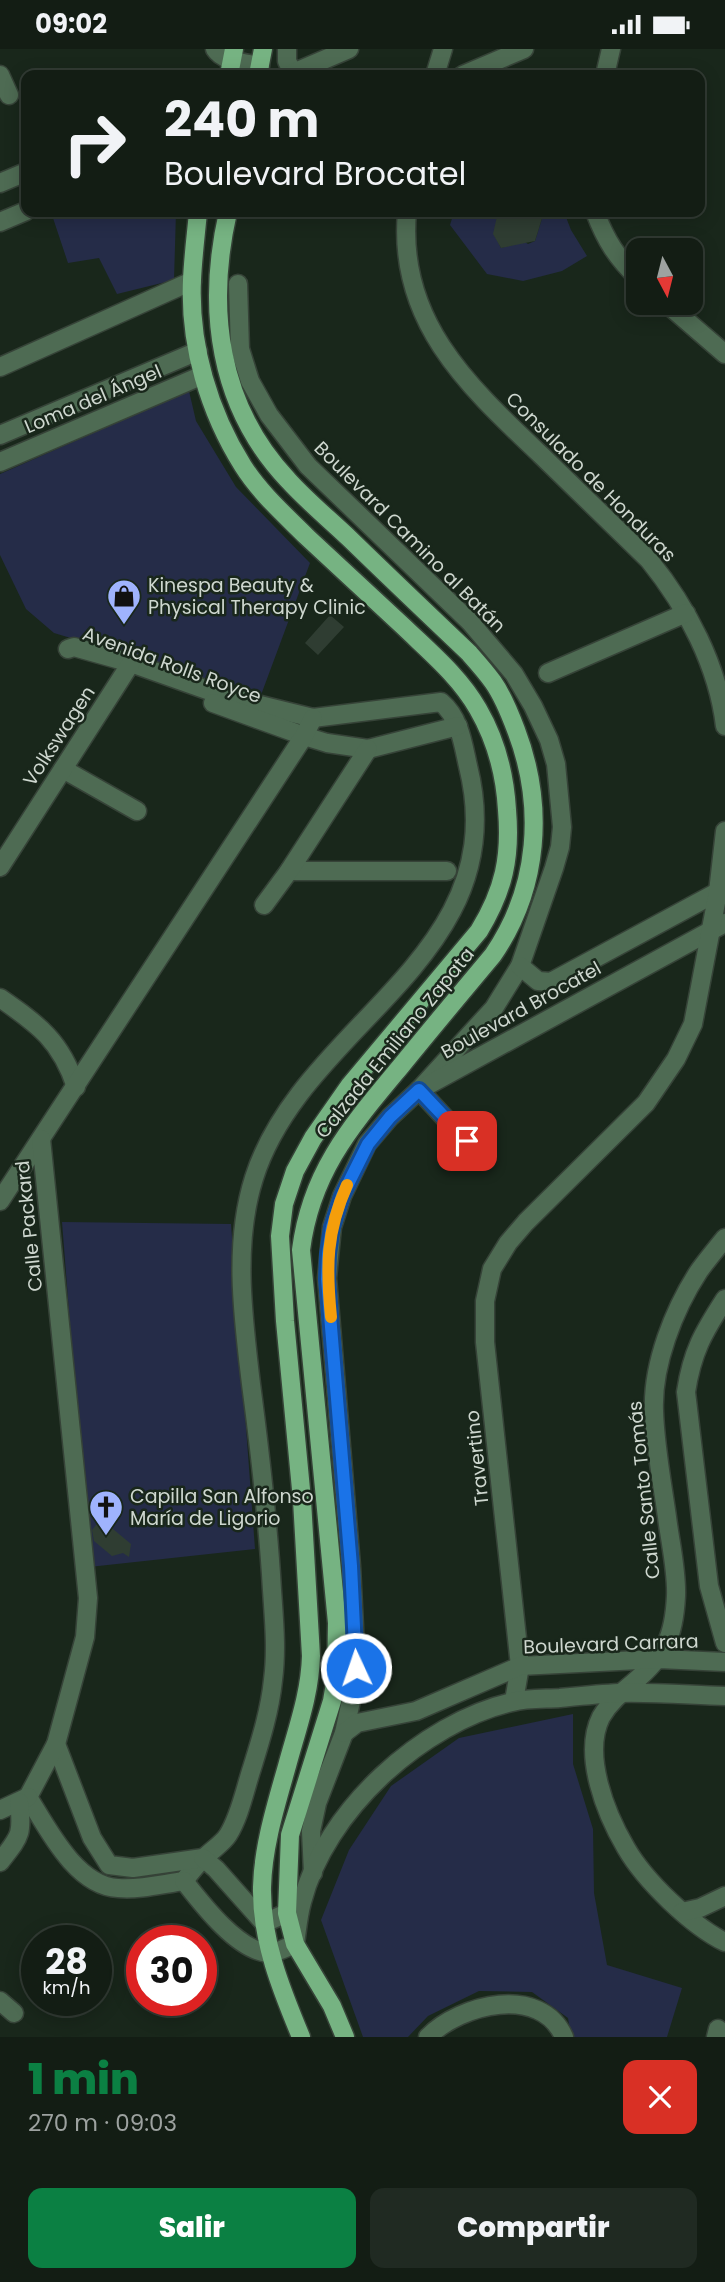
<!DOCTYPE html>
<html lang="es">
<head>
<meta charset="utf-8">
<style>
	:root { --surface:#131d14; --page:#202a22; --text:#f1f3f6; --muted:#9da2a0; --line:#323b34; --accent:#0b8043 }
	body { margin:0; font-family:Poppins,sans-serif; background:var(--page); color:var(--text); height:100vh; display:flex; flex-direction:column; font-size:26px; white-space:nowrap }
	* { box-sizing:border-box; margin:0 }
	p { font-size:23px; color:var(--muted) }
	.icon { flex:none; width:38px; height:38px; fill:none; stroke:currentColor; stroke-width:2; stroke-linecap:round; stroke-linejoin:round }
	.map { position:relative; height:1988px; overflow:hidden }
	.drawer { display:flex; flex-direction:column; background:var(--surface); flex:1 }
	.drawer>* { flex:none }
	.guide { position:absolute; left:21px; top:21px; width:684px; height:147px; border-radius:14px; box-shadow:0 4px 18px #0003,0 0 0 2px var(--line); background:#131d14; color:var(--text); overflow:hidden }
	.needle { width:46px; rotate:173deg }
	.fabs { position:absolute; left:626px; top:189px; display:grid; gap:14px }
	.fabs a { display:grid; place-items:center; width:77px; height:77px; border-radius:14px; background:var(--surface); box-shadow:0 4px 18px #0003,0 0 0 2px var(--line); font-size:35px }
	.speed { position:absolute; left:21px; top:1876px; display:flex; gap:14px; font-size:35px; font-weight:700; text-align:center }
	.speed>* { display:grid; place-content:center; width:91px; height:91px; border-radius:50%; background:var(--surface); box-shadow:0 4px 18px #0003,0 0 0 2px var(--line); line-height:1 }
	.speed small { font-size:18px; font-weight:400 }
	.speed .limit { border:10px solid #d22; background:#fff; color:#111 }
	.pin { position:absolute; display:grid; place-items:center; width:60px; height:60px; color:#fff; margin:-30px; border-radius:14px; box-shadow:0 4px 10px #0006 }
	.me { position:absolute; width:77px; margin:-38px; rotate:357deg; stroke-linejoin:round; filter:drop-shadow(0 0 5px #0008) }
	.turn { display:flex; align-items:center; gap:24px; height:147px; padding:0 28px; font-size:32px }
	.turn .icon { width:91px; height:91px; stroke-width:2.5 }
	.turn b { display:block; font-size:49px; line-height:60px }
	.round { display:grid; place-items:center; flex:none; width:74px; height:74px; border-radius:14px; background:var(--page) }
	.overview { display:flex; align-items:center; justify-content:space-between; height:119px; padding:0 28px }
	h1 { font-size:42px; font-weight:800; line-height:52px; color:var(--accent) }
	.cta { display:flex; gap:14px; margin-top:auto; padding:14px 28px }
	.cta a { flex:1; height:80px; border-radius:14px; background:var(--accent); color:#fff; font-size:28px; font-weight:800; line-height:80px; text-align:center }
	.cta a+a { background:var(--page); color:var(--text) }
	.status { display:flex; justify-content:space-between; align-items:center; height:49px; padding:0 35px; background:var(--surface); direction:ltr }
	.status svg { height:19px; fill:currentColor }
	.map>svg:first-child { display:block }
</style>
</head>
<body>
<div class="status"><b>09:02</b><svg viewBox="0 0 49 12"><path d="M0 12V9h3v3zM5 12V6h3v6zM10 12V3h3v9zM15 12V0h3v12zM26 1h20v11H26zM47 4h2v5h-2z"/></svg></div>
<div class="map">
<svg width="725" height="1988" viewBox="0 0 725 1988">
	<rect width="100%" height="100%" fill="#19271b"/>
	<g fill="#252c48">
		<polygon points="51,163 176,163 174,231 117,245 99,209 68,214"/>
		<polygon points="454,163 486,163 497,170 494,185 501,199 516,195 520,190 528,195 535,192 544,163 564,163 571,181 587,207 562,222 523,232 487,225 450,176"/>
		<polygon points="189,342 196,372 236,438 310,514 261,646 54,584 26,560 0,506 0,425"/>
		<polygon points="62,1173 231,1175 255,1500 89,1518"/>
		<polygon points="573,1665 573,1715 593,1780 594,1844 607,1916 682,1939 667,1988 571,1988 568,1969 532,1943 479,1942 428,1967 408,1988 363,1988 321,1871 349,1801 391,1737 459,1689"/>
	</g>
	<g fill="#2f3d32">
		<polygon points="498,163 544,163 535,192 501,199 493,185"/>
		<polygon points="330,566 344,578 318,606 305,594"/>
		<polygon points="101,1470 131,1495 129,1508 123,1504 112,1507 94,1492 92,1481"/>
	</g>
	<g fill="none" stroke-linecap="round" stroke-linejoin="round">
		<g stroke="#364338" stroke-width="21">
			<g id="minor">
				<path d="M215 0C223 13 246 14 260 17"/>
				<polyline points="287,0 287,12 294,26"/>
				<polyline points="293,24 349,0"/>
				<polyline points="0,26 9,46"/>
				<polyline points="435,26 443,0"/>
				<polyline points="463,26 524,0"/>
				<polyline points="605,26 611,0"/>
				<polyline points="0,134 26,123"/>
				<path d="M407 163C397 272 468 337 541 406 577 441 613 476 649 511 687 558 718 617 725 677"/>
				<path d="M595 163C606 192 617 209 639 230"/>
				<polyline points="0,173 26,162"/>
				<polyline points="238,235 240,300 250,332 269,366 308,417 470,573 514,625 533,657 549,691 556,715 562,778 560,798 554,819 520,917 494,959 419,1041 390,1068 367,1095 342,1147 332,1178 327,1229 351,1517 356,1619 353,1643 344,1684 317,1754 311,1782 313,1824"/>
				<polyline points="666,254 725,305"/>
				<polyline points="0,318 192,232"/>
				<polyline points="0,386 198,302"/>
				<polyline points="0,413 203,326"/>
				<path d="M68 600 74 598 131 614 224 647 313 669 441 653C460 669 463 695 468 717 516 909 303 973 254 1129 233 1195 243 1268 251 1335 260 1403 268 1472 272 1541 274 1571 277 1601 273 1631 270 1661 261 1690 252 1719 245 1740 240 1767 228 1786 223 1794 212 1801 205 1808 197 1815 190 1824 184 1832"/>
				<polyline points="548,624 686,564"/>
				<polyline points="213,654 304,687 327,694 368,700 458,677"/>
				<polyline points="63,720 137,762"/>
				<polyline points="0,818 131,614"/>
				<polyline points="289,822 447,822"/>
				<polyline points="264,856 289,822 368,700"/>
				<polyline points="520,917 538,932 551,933 725,839"/>
				<path d="M0 949C39 976 61 992 76 1038"/>
				<polyline points="482,1109 419,1041 725,874"/>
				<polyline points="0,1152 304,687 313,669"/>
				<path d="M725 1189C716 1200 707 1211 699 1222 674 1260 652 1316 654 1362 655 1397 662 1433 667 1468 670 1493 677 1521 676 1547 674 1588 665 1607 633 1634 621 1644 609 1654 601 1668 582 1706 606 1765 626 1799 645 1832 692 1877 725 1893"/>
				<path d="M725 1250C703 1284 692 1303 686 1343L709 1537 725 1594"/>
				<polyline points="514,1652 520,1617 485,1293 485,1252 492,1220 508,1194 526,1173 646,1054 676,1010 693,975 718,843 725,782"/>
				<polyline points="344,1684 357,1674 416,1662 520,1617 659,1610 725,1613"/>
				<polyline points="56,1695 92,1789 109,1816 133,1819 203,1809"/>
				<polyline points="28,1748 56,1695 85,1588 88,1549 41,1090"/>
				<path d="M28 1748C48 1780 76 1837 118 1839 140 1841 162 1835 184 1832"/>
				<polyline points="0,1761 28,1748"/>
				<polyline points="203,1809 216,1820 264,1874 287,1864 299,1855"/>
				<path d="M0 1813C20 1787 23 1786 19 1753"/>
				<path d="M184 1832C202 1855 237 1901 268 1904 277 1904 287 1898 295 1895 297 1882 298 1867 302 1853 325 1762 422 1674 512 1653 527 1649 545 1650 560 1649 580 1647 599 1645 619 1644 654 1643 690 1646 725 1647"/>
				<polyline points="682,1863 700,1859 725,1847"/>
				<polyline points="0,1952 14,1964"/>
				<path d="M428 1988C460 1955 541 1935 564 1988"/>
				<polyline points="716,1988 718,1980"/>
			</g>
		</g>
		<g stroke="#364338" stroke-width="21">
			<g id="major">
				<polyline points="229,26 234,0"/>
				<polyline points="258,26 263,0"/>
				<path d="M198 163C196 185 193 208 192 231 189 296 209 363 243 417 260 444 285 466 307 488 339 518 372 548 404 578 430 603 460 628 478 660 496 691 505 726 507 761 511 808 504 841 479 882L350 1036 313 1089 295 1122 284 1155 280 1187 285 1272 302 1451 311 1607C310 1645 297 1680 287 1717 276 1756 263 1797 262 1838 261 1891 281 1940 301 1988"/>
				<path d="M228 163C206 259 218 357 288 431 307 452 329 470 350 490 389 528 429 566 469 604 477 613 486 623 493 633 503 647 510 665 516 681 545 757 539 839 493 906 462 943 431 980 401 1017 352 1076 311 1122 301 1201L337 1574 336 1628 332 1652 290 1786 287 1864 295 1895 332 1957 345 1988"/>
			</g>
		</g>
		<use href="#minor" stroke="#4e6b53" stroke-width="18"/>
		<use href="#major" stroke="#76b382" stroke-width="18"/>
	</g>
	<g fill="none" stroke-linecap="round" stroke-linejoin="round">
		<g stroke="#114b97" stroke-width="18">
			<polyline id="route" points="356,1619 351,1517 327,1230 328,1205 332,1178 342,1147 368,1095 390,1068 419,1041 467,1092"/>
		</g>
		<use href="#route" stroke="#1a73e8" stroke-width="12"/>
		<path stroke="#f59e0b" stroke-width="12" d="M331 1268C326 1218 326 1183 347 1136"/>
	</g>
	<defs>
		<g id="shop-pin" transform="scale(1.75)"><path d="M0 17L-7.5 6A9.5 9.5 0 1 1 7.5 6Z" fill="#9fb3fd" stroke="#19271b"/><path d="M-5-2.5h2.3a2.7 3.5 0 0 1 5.4 0H5L5.5 6h-11ZM-1.5-2.5h3a1.5 2.3 0 0 0-3 0Z" fill="#111"/></g>
		<g id="church-pin" transform="scale(1.75)"><path d="M0 17L-7.5 6A9.5 9.5 0 1 1 7.5 6Z" fill="#9fb3fd" stroke="#19271b"/><path d="M-1.2-6h2.4v3.5h3.3v2.4h-3.3V6h-2.4V-.1h-3.3v-2.4h3.3Z" fill="#111"/></g>
	</defs>
	<g fill-rule="evenodd">
		<use href="#shop-pin" x="124" y="547"/>
		<use href="#church-pin" x="106" y="1458"/>
	</g>
	<g text-anchor="middle" dominant-baseline="central" stroke-width="5" stroke-linejoin="round" paint-order="stroke">
		<g font-size="19" fill="#ced7cf" stroke="#19271b">
			<text transform="translate(93 350) rotate(-23)">Loma del Ángel</text>
			<text transform="translate(591 428) rotate(45)">Consulado de Honduras</text>
			<text transform="translate(410 488) rotate(45)">Boulevard Camino al Batán</text>
			<text transform="translate(172 616) rotate(20)">Avenida Rolls Royce</text>
			<text transform="translate(59 687) rotate(-57)">Volkswagen</text>
			<text transform="translate(521 961) rotate(-29)">Boulevard Brocatel</text>
			<text transform="translate(395 994) rotate(-51)">Calzada Emiliano Zapata</text>
			<text transform="translate(29 1177) rotate(-96)">Calle Packard</text>
			<text transform="translate(477 1409) rotate(-96)">Travertino</text>
			<text transform="translate(644 1441) rotate(-96)">Calle Santo Tomás</text>
			<text transform="translate(611 1595) rotate(-2)">Boulevard Carrara</text>
		</g>
		<g font-size="19" fill="#ced7cf" stroke="#19271b" text-anchor="start">
			<text x="148" y="536">Kinespa Beauty &amp;<tspan x="148" dy="22">Physical Therapy Clinic</tspan></text>
			<text x="130" y="1447">Capilla San Alfonso<tspan x="130" dy="22">María de Ligorio</tspan></text>
		</g>
	</g>
</svg>
<div class="fabs">
<a><svg class="needle" viewBox="-14 -14 28 28"><path d="M0-13l5 13h-10z" fill="#e53935"/><path d="M0 13l5-13h-10z" fill="#9da2a0"/></svg></a>
</div>
<div class="speed"><div>28<small>km/h</small></div><div class="limit">30</div></div>
<div class="pin" style="left:467px;top:1092px;background:#d93025"><svg class="icon" aria-label="arrive" viewBox="0 0 24 24"><path d="M6 21V4h12l-3 4 3 4H6"/></svg></div>
<svg class="me" style="left:356px;top:1619px" viewBox="-20 -20 40 40"><circle r="17" fill="#1a73e8" stroke="#fff" stroke-width="3"/><path d="M0-11L8 9 0 5-8 9z" fill="#fff"/></svg>
<div class="guide">
<div class="turn"><svg class="icon" aria-label="right" viewBox="0 0 24 24"><path d="M7 20v-9h11M14 6l5 5-5 5"/></svg><div><b>240 m</b>Boulevard Brocatel</div></div>
</div>
</div>
<section class="drawer">
<div class="overview"><div><h1>1 min</h1><p>270 m · 09:03</p></div><a class="round" style="background:#d93025;color:#fff"><svg class="icon" aria-label="close" viewBox="0 0 24 24"><path d="M6 6l12 12M18 6L6 18"/></svg></a></div>
<div class="cta"><a>Salir</a><a>Compartir</a></div>
</section>
</body>
</html>
